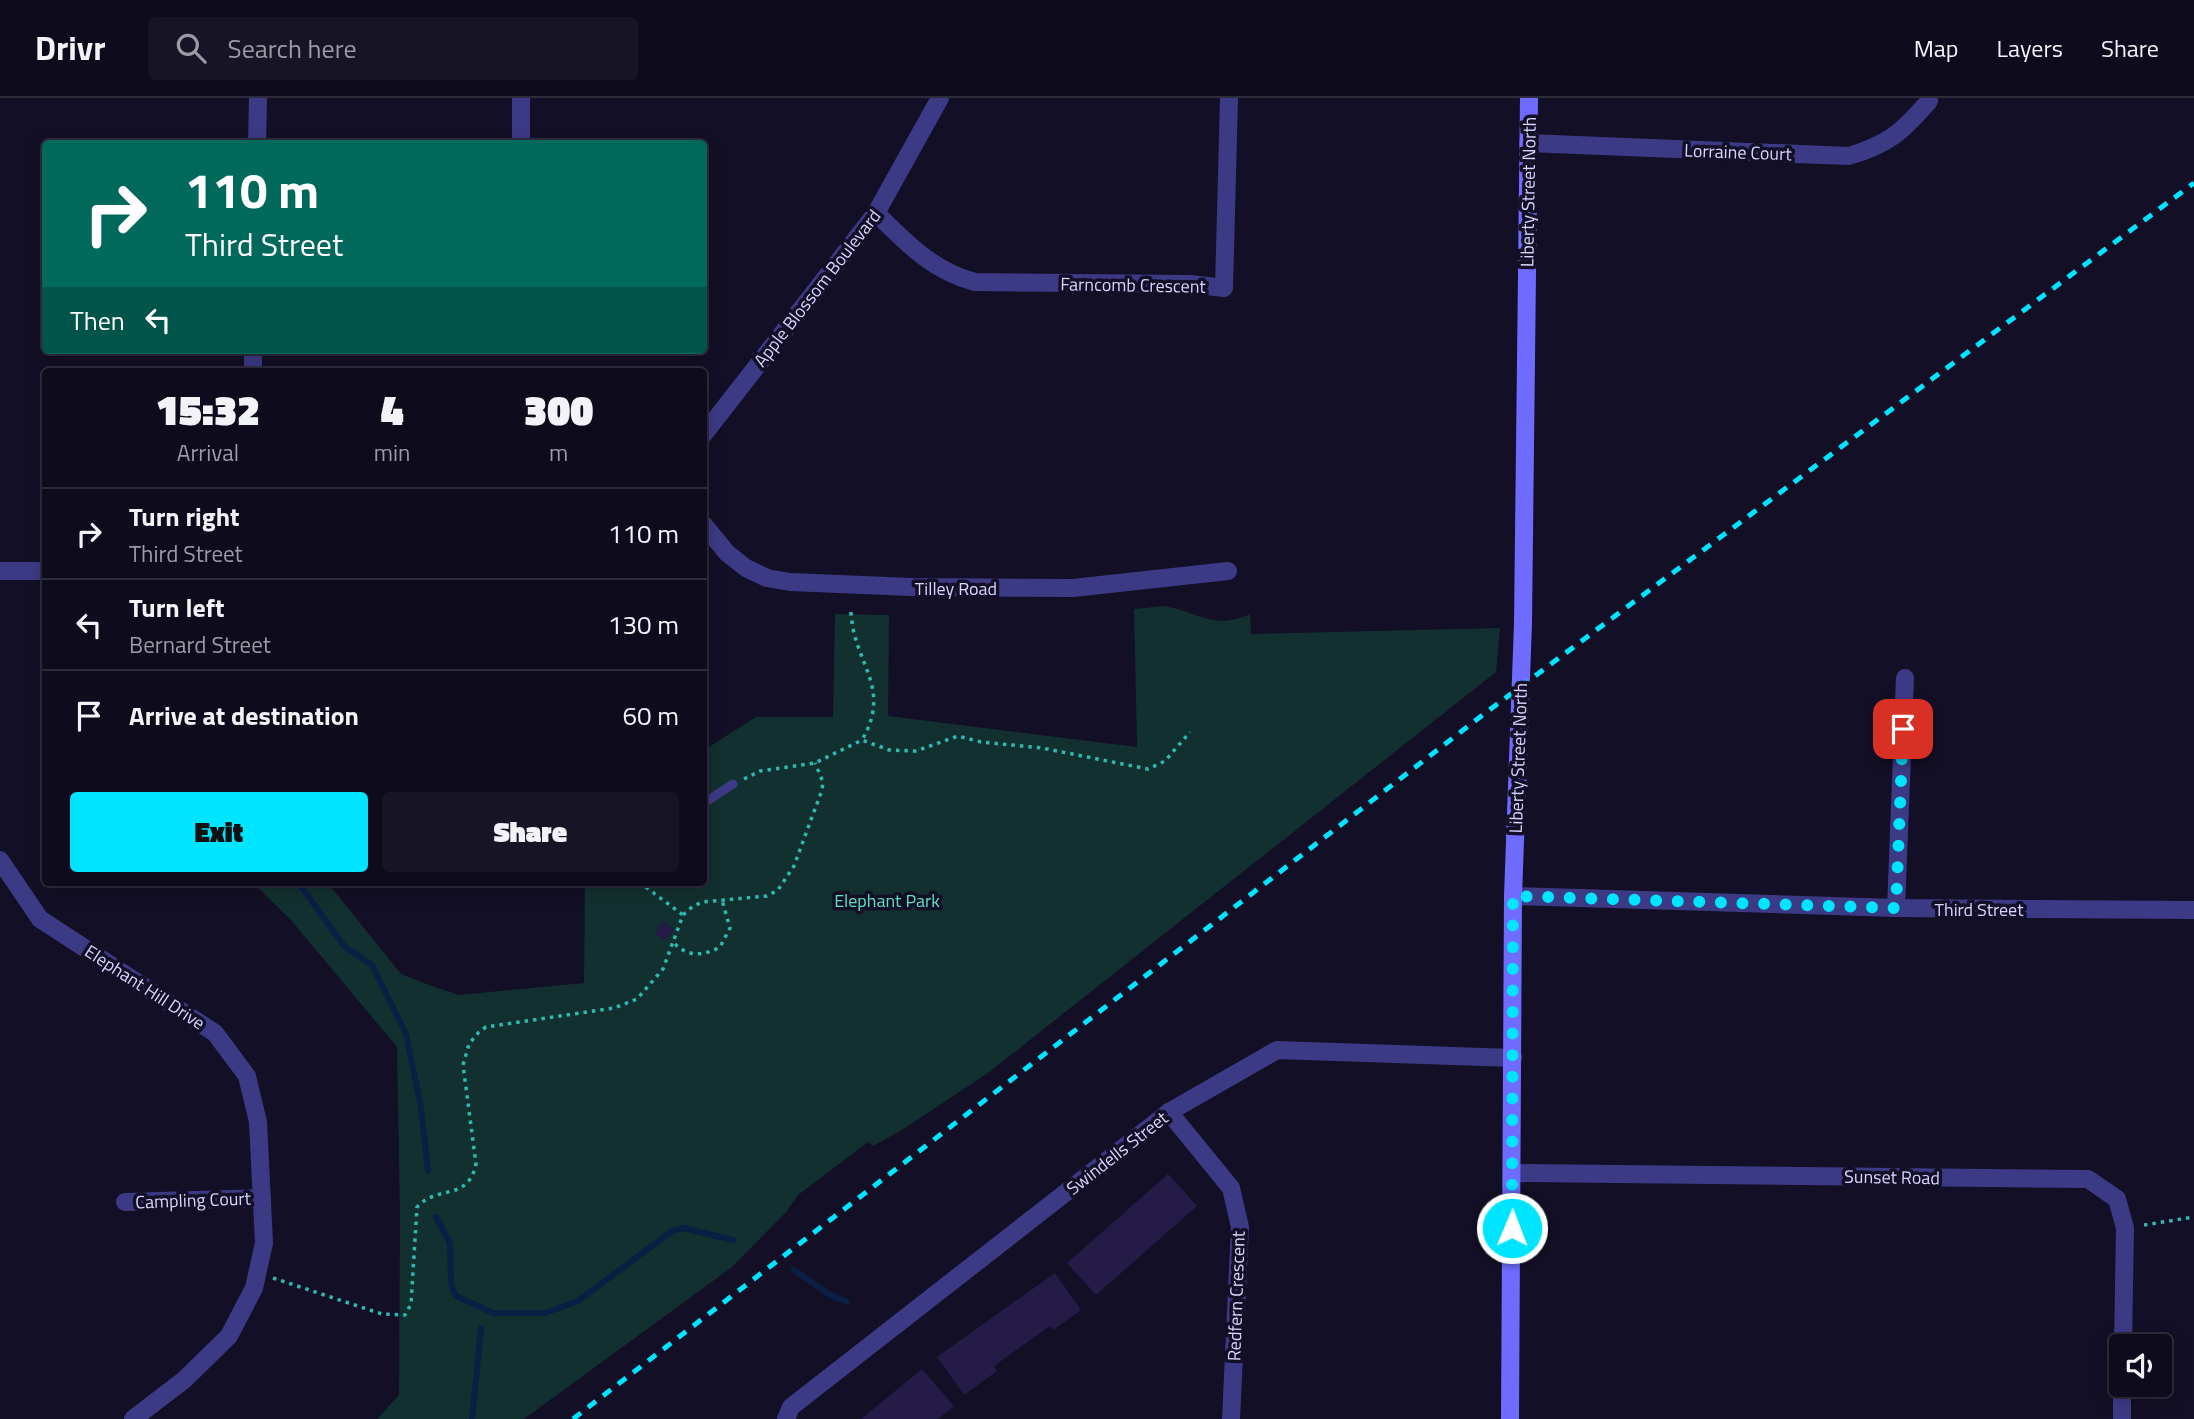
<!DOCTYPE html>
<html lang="en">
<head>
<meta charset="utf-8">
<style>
	:root { --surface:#0e0b1c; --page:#171425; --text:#f1f3f6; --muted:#9b9ba3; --line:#2e2b3b; --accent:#00e5ff }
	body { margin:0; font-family:"Titillium Web",sans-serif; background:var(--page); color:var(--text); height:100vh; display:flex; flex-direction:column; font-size:26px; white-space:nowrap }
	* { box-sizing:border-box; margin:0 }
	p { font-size:23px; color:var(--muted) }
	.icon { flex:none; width:38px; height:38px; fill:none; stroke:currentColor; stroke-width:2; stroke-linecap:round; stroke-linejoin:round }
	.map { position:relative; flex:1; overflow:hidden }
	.side { position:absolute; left:42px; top:270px; width:665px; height:518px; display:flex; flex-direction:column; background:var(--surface); border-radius:7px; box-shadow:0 4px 18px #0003,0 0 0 2px var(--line) }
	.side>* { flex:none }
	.hud { position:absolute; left:42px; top:42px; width:665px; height:214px; border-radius:7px; box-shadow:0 4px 18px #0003,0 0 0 2px var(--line); background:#00695c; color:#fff; overflow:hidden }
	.buttons { position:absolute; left:2109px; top:1236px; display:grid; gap:14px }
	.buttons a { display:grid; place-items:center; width:63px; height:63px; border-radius:7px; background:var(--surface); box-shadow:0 4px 18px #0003,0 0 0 2px var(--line); font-size:35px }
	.pin { position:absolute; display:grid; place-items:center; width:60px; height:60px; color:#fff; margin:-30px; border-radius:14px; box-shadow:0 4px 10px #0006 }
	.me { position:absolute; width:77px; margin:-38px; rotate:1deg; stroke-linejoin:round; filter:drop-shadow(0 0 5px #0008) }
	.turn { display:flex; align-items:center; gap:24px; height:147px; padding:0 28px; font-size:32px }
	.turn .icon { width:91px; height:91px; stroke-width:2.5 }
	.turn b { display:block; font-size:49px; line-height:60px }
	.then { display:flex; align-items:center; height:66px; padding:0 28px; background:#0003; gap:14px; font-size:26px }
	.eta { display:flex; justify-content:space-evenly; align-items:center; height:119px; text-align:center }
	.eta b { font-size:42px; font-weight:800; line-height:49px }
	.button { display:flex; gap:14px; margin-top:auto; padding:14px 28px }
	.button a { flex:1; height:80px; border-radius:7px; background:var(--accent); color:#111; font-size:28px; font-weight:800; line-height:80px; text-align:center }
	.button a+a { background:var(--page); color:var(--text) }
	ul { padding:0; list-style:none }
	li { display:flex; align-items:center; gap:21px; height:91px; padding:0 28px; border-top:2px solid var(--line) }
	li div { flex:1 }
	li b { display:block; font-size:26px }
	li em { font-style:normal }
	header { display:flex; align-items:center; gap:42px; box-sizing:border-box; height:98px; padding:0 35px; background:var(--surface); border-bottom:2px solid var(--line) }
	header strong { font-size:33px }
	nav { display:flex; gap:38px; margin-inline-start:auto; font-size:24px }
	.search { width:490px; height:63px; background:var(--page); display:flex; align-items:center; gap:18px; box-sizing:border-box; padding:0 24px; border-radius:7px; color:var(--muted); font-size:26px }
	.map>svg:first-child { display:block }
</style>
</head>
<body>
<header>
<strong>Drivr</strong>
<div class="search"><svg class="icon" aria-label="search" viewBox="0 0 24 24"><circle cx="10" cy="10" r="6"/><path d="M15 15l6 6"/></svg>Search here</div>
<nav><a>Map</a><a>Layers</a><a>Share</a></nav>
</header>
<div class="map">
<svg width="2194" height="1321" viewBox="0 0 2194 1321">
	<rect width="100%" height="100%" fill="#130f26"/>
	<path fill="#12302f" d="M1164 508C1197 513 1214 533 1250 516L1251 536 1500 530 1496 574 988 975 905 1030 873 1048 868 1044 798 1097 787 1113 732 1169 524 1321H377L399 1297 400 1118 397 949 290 821 252 784H327L401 876 429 887 459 897 584 885 585 784H704V652L756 619H833L835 516 889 517 888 618 1137 649 1134 511Z"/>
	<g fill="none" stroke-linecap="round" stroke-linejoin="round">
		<g stroke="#0a1f44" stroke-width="6">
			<polyline points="298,784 344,848 372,867 406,936 421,1009 428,1073"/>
			<polyline points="436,1119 450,1145 451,1186 456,1198 493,1215 545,1215 578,1203 672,1133 683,1130 733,1142"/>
			<polyline points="794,1172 830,1197 847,1204"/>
			<polyline points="472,1321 481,1230"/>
		</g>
	</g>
	<g fill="#241b47">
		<polygon points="663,823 674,831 665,843 654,835"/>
		<polygon points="1168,1076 1197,1108 1096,1197 1067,1165"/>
		<polygon points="1055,1175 1081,1212 1053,1232 1050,1228 994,1268 997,1273 964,1297 937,1259"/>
		<polygon points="922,1271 954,1308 938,1321 861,1321"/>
	</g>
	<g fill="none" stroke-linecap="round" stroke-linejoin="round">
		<g stroke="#2fb8b0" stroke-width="3.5" stroke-dasharray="3.5 5" stroke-linecap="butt">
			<path d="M851 514C853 565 893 589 862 642"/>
			<polyline points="744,681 760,673 815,665 862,642 889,652 916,653 958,638 981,644 1042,650 1148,671 1165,663 1190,634"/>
			<polyline points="639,784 683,817"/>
			<path d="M675 846C688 859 704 858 720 849L730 830 722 802"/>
			<polyline points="2144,1127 2194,1119"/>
			<path d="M273 1180 382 1216 405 1217 411 1206 417 1109C438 1086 468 1104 476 1066L463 967 469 946 479 934 486 929 614 910 637 901 663 871 683 817 692 809 702 804 767 798 778 792 794 768 822 692 823 684 815 665"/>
		</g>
		<polyline stroke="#3d3a85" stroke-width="9" points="704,705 733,686"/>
		<g stroke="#3d3a85" stroke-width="18">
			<polyline points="521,0 521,46"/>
			<path d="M1528 45 1849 58C1889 46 1902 34 1929 3"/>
			<polyline points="257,46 258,0"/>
			<path d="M876 115C906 145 933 173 975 184L1190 186 1224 190 1229 0"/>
			<polyline points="253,273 253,252"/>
			<polyline points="704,336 876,115 940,0"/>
			<polyline points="704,427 727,455 746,470 767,480 790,484 912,489 1073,490 1228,473"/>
			<polyline points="0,473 46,473"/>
			<polyline points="0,762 40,821 215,935 247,978 258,1024 264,1145 254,1190 229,1238 184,1282 133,1321"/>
			<polyline points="1513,798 1896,810 2194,812"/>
			<polyline points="1896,810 1905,580"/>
			<polyline points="1169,1014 1231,1090 1240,1129 1231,1321"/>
			<polyline points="1513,1075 2088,1081 2117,1101 2125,1130 2123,1248"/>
			<polyline points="125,1104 262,1100"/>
			<polyline points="786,1321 791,1309 1169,1014 1277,952 1513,960"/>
			<polyline points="2122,1321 2122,1286"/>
		</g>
		<polyline stroke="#6f6bff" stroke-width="18" points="1510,1321 1513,798 1523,525 1529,0"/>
		<polyline stroke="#00e5ff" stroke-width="5" stroke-dasharray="10 9" stroke-linecap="butt" points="573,1321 1480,619 2194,85"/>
	</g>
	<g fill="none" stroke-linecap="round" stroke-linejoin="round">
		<polyline stroke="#00e5ff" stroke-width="12" stroke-dasharray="0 21.6" points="1512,1130 1513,798 1896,810 1903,631"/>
	</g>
	<g text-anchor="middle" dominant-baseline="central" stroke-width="7" stroke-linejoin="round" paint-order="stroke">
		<g font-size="18" fill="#d9d4ff" stroke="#130f26">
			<text transform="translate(1738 54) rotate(2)">Lorraine Court</text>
			<text transform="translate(1528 94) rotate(-89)">Liberty Street North</text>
			<text transform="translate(1133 187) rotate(1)">Farncomb Crescent</text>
			<text transform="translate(817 190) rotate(-52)">Apple Blossom Boulevard</text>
			<text x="956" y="490">Tilley Road</text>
			<text transform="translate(1518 660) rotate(-88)">Liberty Street North</text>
			<text x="1979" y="811">Third Street</text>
			<text transform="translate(145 889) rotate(33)">Elephant Hill Drive</text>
			<text transform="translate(1117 1055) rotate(-38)">Swindells Street</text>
			<text transform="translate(1892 1079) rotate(1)">Sunset Road</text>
			<text transform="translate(193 1102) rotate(-2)">Campling Court</text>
			<text transform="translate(1236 1198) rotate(-88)">Redfern Crescent</text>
		</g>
		<g font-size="18" fill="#5fe0c0" stroke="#130f26">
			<text x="887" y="802">Elephant Park</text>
		</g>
	</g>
</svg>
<div class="buttons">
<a><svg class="icon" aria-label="sound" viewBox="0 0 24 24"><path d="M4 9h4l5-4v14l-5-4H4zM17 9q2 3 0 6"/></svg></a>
</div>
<div class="pin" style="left:1903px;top:631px;background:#d93025"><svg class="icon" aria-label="arrive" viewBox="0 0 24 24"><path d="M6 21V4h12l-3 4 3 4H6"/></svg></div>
<svg class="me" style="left:1512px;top:1130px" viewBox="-20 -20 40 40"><circle r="17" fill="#00e5ff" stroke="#fff" stroke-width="3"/><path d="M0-11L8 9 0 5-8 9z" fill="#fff"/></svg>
<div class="hud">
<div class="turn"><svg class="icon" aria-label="right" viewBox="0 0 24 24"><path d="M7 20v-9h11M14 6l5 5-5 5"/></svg><div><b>110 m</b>Third Street</div></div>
<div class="then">Then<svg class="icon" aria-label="left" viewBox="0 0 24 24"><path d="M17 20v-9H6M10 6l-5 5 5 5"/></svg></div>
</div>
<section class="side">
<div class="eta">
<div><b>15:32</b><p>Arrival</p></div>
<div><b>4</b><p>min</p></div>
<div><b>300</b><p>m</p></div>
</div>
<ul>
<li><svg class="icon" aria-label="right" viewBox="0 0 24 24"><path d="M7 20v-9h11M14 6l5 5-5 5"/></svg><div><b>Turn right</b><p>Third Street</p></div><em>110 m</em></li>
<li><svg class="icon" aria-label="left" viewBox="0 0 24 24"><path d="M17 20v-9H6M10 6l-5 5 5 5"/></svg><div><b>Turn left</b><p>Bernard Street</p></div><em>130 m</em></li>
<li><svg class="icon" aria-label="arrive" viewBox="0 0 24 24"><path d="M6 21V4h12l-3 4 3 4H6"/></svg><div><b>Arrive at destination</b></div><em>60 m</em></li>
</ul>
<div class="button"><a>Exit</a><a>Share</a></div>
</section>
</div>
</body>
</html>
